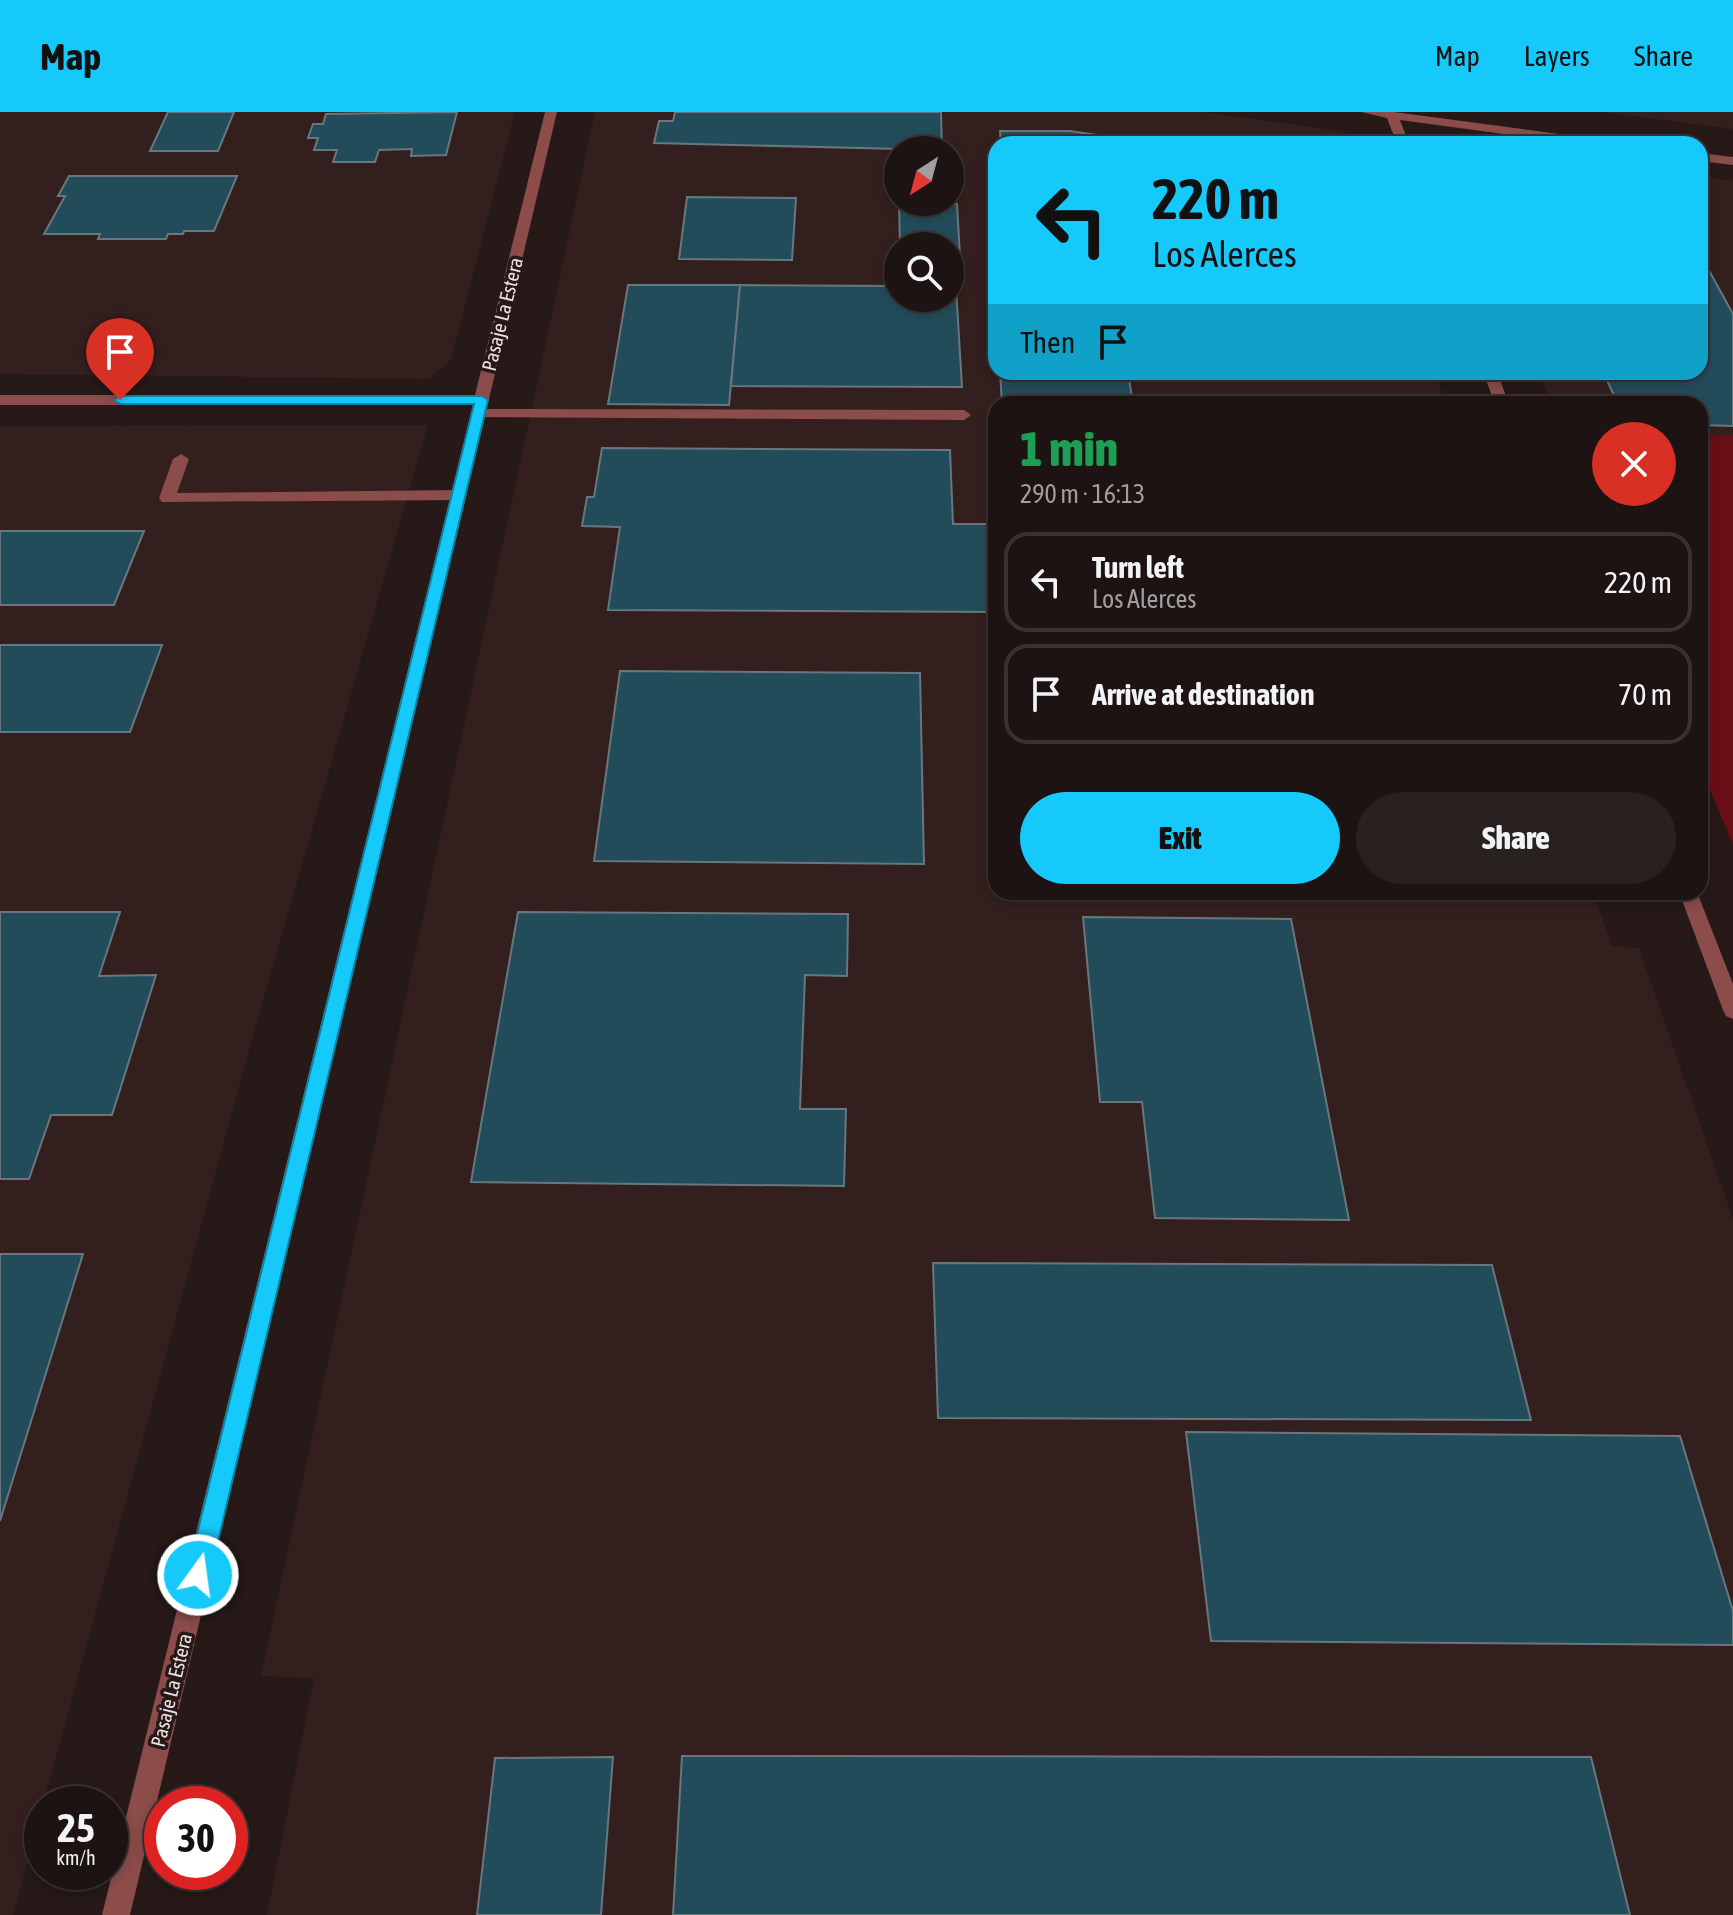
<!DOCTYPE html>
<html lang="en">
<head>
<meta charset="utf-8">
<style>
	:root { --surface:#1c1312; --page:#292020; --text:#f1f3f6; --muted:#a09e9f; --line:#3a3232; --accent:#15cafb }
	body { margin:0; font-family:"Asap Condensed",sans-serif; background:var(--page); color:var(--text); height:100vh; display:flex; flex-direction:column; font-size:30px; white-space:nowrap }
	* { box-sizing:border-box; margin:0 }
	p { font-size:26px; color:var(--muted) }
	.icon { flex:none; width:44px; height:44px; fill:none; stroke:currentColor; stroke-width:2; stroke-linecap:round; stroke-linejoin:round }
	.map { position:relative; flex:1; overflow:hidden }
	.sheet { position:absolute; left:988px; top:284px; width:720px; height:504px; display:flex; flex-direction:column; background:var(--surface); border-radius:24px; box-shadow:0 4px 12px #0003,0 0 0 2px var(--line) }
	.sheet>* { flex:none }
	.hud { position:absolute; left:988px; top:24px; width:720px; height:244px; border-radius:24px; box-shadow:0 4px 12px #0003,0 0 0 2px var(--line); background:#15cafb; color:#111; overflow:hidden }
	.needle { width:52px; rotate:216deg }
	.fabs { position:absolute; left:884px; top:24px; display:grid; gap:16px }
	.fabs a { display:grid; place-items:center; width:80px; height:80px; border-radius:50%; background:var(--surface); box-shadow:0 4px 12px #0003,0 0 0 2px var(--line); font-size:40px }
	.speed { position:absolute; left:24px; top:1674px; display:flex; gap:16px; font-size:40px; font-weight:700; text-align:center }
	.speed>* { display:grid; place-content:center; width:104px; height:104px; border-radius:50%; background:var(--surface); box-shadow:0 4px 12px #0003,0 0 0 2px var(--line); line-height:1 }
	.speed small { font-size:20px; font-weight:400 }
	.speed .limit { border:12px solid #d22; background:#fff; color:#111 }
	.pin { position:absolute; display:grid; place-items:center; width:68px; height:68px; color:#fff; margin:-82px -34px; border-radius:50% 50% 50% 0; rotate:-45deg; box-shadow:0 0 8px #0007 }
	.pin .icon { rotate:45deg }
	.me { position:absolute; width:88px; margin:-44px; rotate:14deg; stroke-linejoin:round; filter:drop-shadow(0 0 6px #0008) }
	.turn { display:flex; align-items:center; gap:28px; height:168px; padding:0 32px; font-size:36px }
	.turn .icon { width:104px; height:104px; stroke-width:2.5 }
	.turn b { display:block; font-size:56px; line-height:68px }
	.then { display:flex; align-items:center; height:76px; padding:0 32px; background:#0003; gap:16px; font-size:30px }
	.round { display:grid; place-items:center; flex:none; width:84px; height:84px; border-radius:42px; background:var(--page) }
	.head { display:flex; align-items:center; justify-content:space-between; height:136px; padding:0 32px }
	h1 { font-size:48px; font-weight:800; line-height:60px; color:#1e9e55 }
	.primary-button { display:flex; gap:16px; margin-top:auto; padding:16px 32px }
	.primary-button a { flex:1; height:92px; border-radius:48px; background:var(--accent); color:#111; font-size:32px; font-weight:800; line-height:92px; text-align:center }
	.primary-button a+a { background:var(--page); color:var(--text) }
	ul { padding:0; list-style:none }
	li { display:flex; align-items:center; gap:24px; height:100px; margin:0 16px 12px; padding:0 16px; border:4px solid var(--line); border-radius:24px }
	li div { flex:1 }
	li b { display:block; font-size:30px }
	li em { font-style:normal }
	header { display:flex; align-items:center; gap:48px; box-sizing:border-box; height:112px; padding:0 40px; background:var(--accent); color:#111 }
	header strong { font-size:38px }
	nav { display:flex; gap:44px; margin-inline-start:auto; font-size:28px }
	.map>svg:first-child { display:block }
</style>
</head>
<body>
<header>
<strong>Map</strong>
<nav><a>Map</a><a>Layers</a><a>Share</a></nav>
</header>
<div class="map">
<svg width="1733" height="1803" viewBox="0 0 1733 1803">
	<rect width="100%" height="100%" fill="#261918"/>
	<g fill="#331f1e" fill-rule="evenodd">
		<polygon points="0,0 515,0 451,248 429,267 0,262"/>
		<path d="M595 0H1201L1342 19 1350 23 1353 32H996V260H1435L1446 292H996V780H1593L1612 834 1639 836 1733 1107V1803H267L314 1566 261 1564ZM898 38H950V90H898ZM898 134H950V186H898Z"/>
		<polygon points="1601,0 1733,0 1733,17"/>
		<polygon points="1700,64 1733,69 1733,324 1700,324 1700,292 1551,292 1538,260 1700,260"/>
		<polygon points="428,313 251,931 13,1803 0,1803 0,314"/>
	</g>
	<polygon fill="#6a0e16" points="1700,324 1733,324 1733,733 1700,653"/>
	<g fill="#234c5b" stroke="#68777e" stroke-width="2">
		<polygon points="168,0 234,0 218,39 150,39"/>
		<polygon points="457,0 446,43 411,44 412,37 379,38 375,50 333,50 337,38 314,38 318,26 308,26 313,12 323,12 326,2"/>
		<polygon points="675,0 941,0 942,38 654,31 659,9 673,9"/>
		<polygon points="1000,19 1070,19 1158,32 1001,32"/>
		<polygon points="69,64 237,64 214,119 184,119 183,122 168,122 166,127 98,127 100,122 44,122 65,84 58,84"/>
		<polygon points="687,85 796,86 792,148 679,147"/>
		<polygon points="899,91 957,92 960,144 950,144 950,134 900,134"/>
		<polygon points="1700,142 1733,202 1733,314 1700,313 1700,292 1618,292 1603,260 1700,260"/>
		<polygon points="628,173 740,173 729,293 608,292"/>
		<polygon points="740,173 898,174 898,186 950,186 950,175 956,175 962,275 731,274"/>
		<polygon points="1000,260 1128,260 1133,292 1002,292"/>
		<polygon points="602,336 950,338 953,412 992,412 996,500 608,498 620,415 582,414 587,385 594,385"/>
		<polygon points="0,419 144,419 114,493 0,493"/>
		<polygon points="0,533 162,533 130,620 0,620"/>
		<polygon points="620,559 920,561 924,752 594,749"/>
		<polygon points="0,800 120,800 99,864 156,863 112,1003 51,1003 29,1067 0,1067"/>
		<polygon points="518,800 848,802 847,864 805,863 800,997 846,997 844,1074 471,1070"/>
		<polygon points="1083,805 1291,807 1349,1108 1155,1106 1142,990 1100,990"/>
		<polygon points="0,1142 83,1142 0,1409"/>
		<polygon points="933,1151 1492,1153 1531,1308 938,1306"/>
		<polygon points="1186,1320 1680,1324 1733,1499 1733,1533 1211,1529"/>
		<polygon points="682,1644 1591,1645 1630,1803 673,1803"/>
		<polygon points="613,1645 601,1803 477,1803 495,1646"/>
	</g>
	<g fill="none" stroke-linecap="round" stroke-linejoin="round">
		<g fill="#8b4c4a" fill-rule="evenodd">
			<polygon points="478,297 964,298 971,303 964,308 473,305 471,302"/>
			<polygon points="181,342 189,347 177,381 459,378 467,383 459,388 162,390 159,386 173,347"/>
		</g>
		<g fill="#8b4c4a" fill-rule="evenodd">
			<polygon points="545,0 557,0 130,1803 102,1803 473,293 0,293 0,283 475,283"/>
			<polygon points="1361,0 1394,0 1604,28 1610,32 1577,32 1400,8 1409,32 1397,32 1387,6"/>
			<polygon points="1700,41 1733,45 1733,53 1700,49"/>
			<polygon points="1483,260 1497,260 1509,292 1495,292"/>
			<polygon points="1679,780 1697,780 1733,872 1733,907 1726,904 1723,898"/>
		</g>
	</g>
	<polygon fill="#15cafb" stroke="#0e83a3" stroke-width="2" points="482,284 488,288 210,1463 206,1471 198,1475 190,1471 187,1463 474,292 120,292 114,288 120,284"/>
	<g text-anchor="middle" dominant-baseline="central" stroke-width="7" stroke-linejoin="round" paint-order="stroke">
		<g font-size="20" fill="#eae1e0" stroke="#261918">
			<text transform="translate(502 202) rotate(-76)">Pasaje La Estera</text>
			<text transform="translate(171 1578) rotate(-76)">Pasaje La Estera</text>
		</g>
	</g>
</svg>
<div class="fabs">
<a><svg class="needle" viewBox="-14 -14 28 28"><path d="M0-13l5 13h-10z" fill="#e53935"/><path d="M0 13l5-13h-10z" fill="#a09e9f"/></svg></a>
<a><svg class="icon" aria-label="search" viewBox="0 0 24 24"><circle cx="10" cy="10" r="6"/><path d="M15 15l6 6"/></svg></a>
</div>
<div class="speed"><div>25<small>km/h</small></div><div class="limit">30</div></div>
<div class="pin" style="left:120px;top:288px;background:#d93025"><svg class="icon" aria-label="arrive" viewBox="0 0 24 24"><path d="M6 21V4h12l-3 4 3 4H6"/></svg></div>
<svg class="me" style="left:198px;top:1463px" viewBox="-20 -20 40 40"><circle r="17" fill="#15cafb" stroke="#fff" stroke-width="3"/><path d="M0-11L8 9 0 5-8 9z" fill="#fff"/></svg>
<div class="hud">
<div class="turn"><svg class="icon" aria-label="left" viewBox="0 0 24 24"><path d="M17 20v-9H6M10 6l-5 5 5 5"/></svg><div><b>220 m</b>Los Alerces</div></div>
<div class="then">Then<svg class="icon" aria-label="arrive" viewBox="0 0 24 24"><path d="M6 21V4h12l-3 4 3 4H6"/></svg></div>
</div>
<section class="sheet">
<div class="head"><div><h1>1 min</h1><p>290 m · 16:13</p></div><a class="round" style="background:#d93025;color:#fff"><svg class="icon" aria-label="close" viewBox="0 0 24 24"><path d="M6 6l12 12M18 6L6 18"/></svg></a></div>
<ul>
<li><svg class="icon" aria-label="left" viewBox="0 0 24 24"><path d="M17 20v-9H6M10 6l-5 5 5 5"/></svg><div><b>Turn left</b><p>Los Alerces</p></div><em>220 m</em></li>
<li><svg class="icon" aria-label="arrive" viewBox="0 0 24 24"><path d="M6 21V4h12l-3 4 3 4H6"/></svg><div><b>Arrive at destination</b></div><em>70 m</em></li>
</ul>
<div class="primary-button"><a>Exit</a><a>Share</a></div>
</section>
</div>
</body>
</html>
